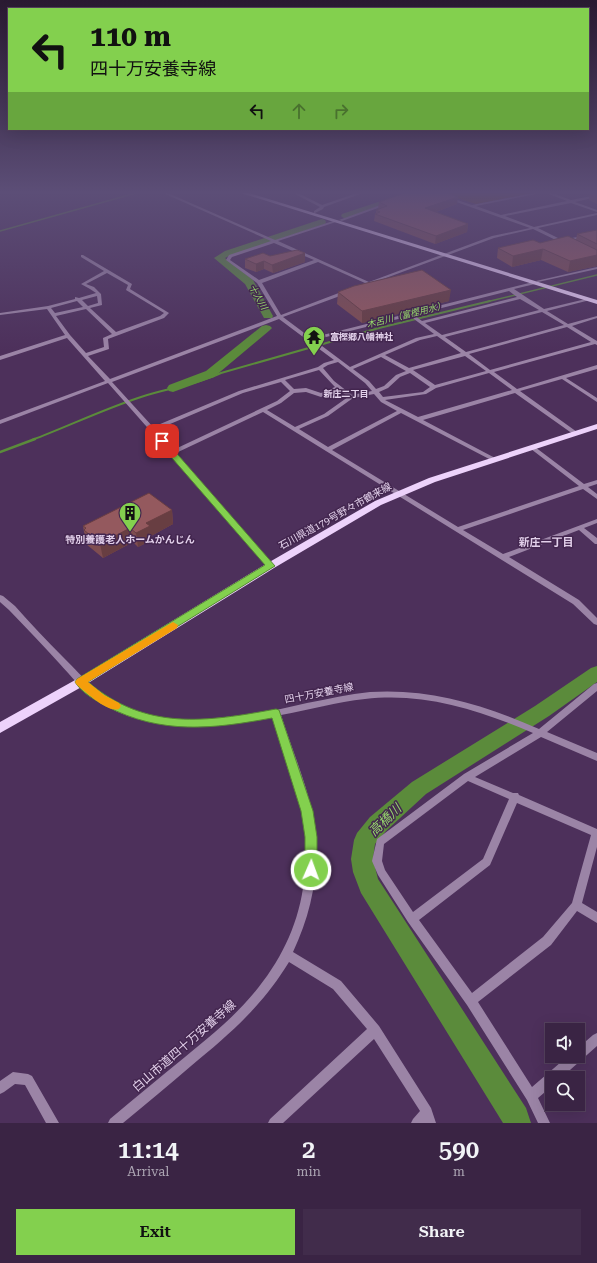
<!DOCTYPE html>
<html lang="en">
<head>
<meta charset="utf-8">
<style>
	:root { --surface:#3a2444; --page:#412c4b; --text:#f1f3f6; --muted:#aba4b2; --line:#54415d; --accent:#83d04e }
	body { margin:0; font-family:"Roboto Serif","Noto Sans JP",serif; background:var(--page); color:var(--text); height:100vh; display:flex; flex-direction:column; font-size:15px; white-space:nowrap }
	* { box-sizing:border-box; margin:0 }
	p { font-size:13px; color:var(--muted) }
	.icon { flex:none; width:22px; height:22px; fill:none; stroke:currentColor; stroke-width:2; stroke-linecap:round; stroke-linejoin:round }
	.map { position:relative; height:1123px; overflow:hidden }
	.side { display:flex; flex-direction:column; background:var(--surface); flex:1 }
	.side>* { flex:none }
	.top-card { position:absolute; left:8px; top:8px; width:581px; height:122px; border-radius:0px; box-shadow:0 4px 16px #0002,0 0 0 1px var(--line); background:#83d04e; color:#111; overflow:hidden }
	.buttons { position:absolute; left:545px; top:1023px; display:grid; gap:8px }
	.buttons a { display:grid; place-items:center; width:40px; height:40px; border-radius:0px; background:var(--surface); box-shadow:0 4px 16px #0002,0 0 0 1px var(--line); font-size:20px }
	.pin { position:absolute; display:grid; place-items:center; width:34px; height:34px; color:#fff; margin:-17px; border-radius:8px; box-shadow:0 2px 6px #0006 }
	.me { position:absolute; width:44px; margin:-22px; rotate:2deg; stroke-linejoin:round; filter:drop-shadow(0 0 3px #0008) }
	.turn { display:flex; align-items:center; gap:14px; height:84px; padding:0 16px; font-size:18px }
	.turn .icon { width:52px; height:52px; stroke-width:2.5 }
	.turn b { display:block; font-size:28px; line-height:34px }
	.lanes { display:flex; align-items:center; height:38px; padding:0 16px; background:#0003; justify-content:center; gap:20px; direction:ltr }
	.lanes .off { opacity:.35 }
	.eta { display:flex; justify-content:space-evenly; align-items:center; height:68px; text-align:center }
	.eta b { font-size:24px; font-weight:600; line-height:28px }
	.primary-button { display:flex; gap:8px; margin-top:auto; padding:8px 16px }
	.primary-button a { flex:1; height:46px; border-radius:0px; background:var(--accent); color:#111; font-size:16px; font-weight:600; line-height:46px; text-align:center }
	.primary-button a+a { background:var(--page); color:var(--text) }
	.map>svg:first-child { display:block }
</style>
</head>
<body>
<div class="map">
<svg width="597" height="1123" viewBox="0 0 597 1123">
	<rect width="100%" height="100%" fill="#4d305b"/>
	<polygon fill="#6f4901" points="441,193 534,193 476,204"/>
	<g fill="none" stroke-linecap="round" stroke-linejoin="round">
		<g stroke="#5b8b3b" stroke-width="1.5">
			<polyline points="0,231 136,193"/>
			<polyline points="486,302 597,275"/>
		</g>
		<path stroke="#5b8b3b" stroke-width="2" d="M32 440C69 426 104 409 141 397 168 388 196 385 221 373L379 328 490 301"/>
		<polyline stroke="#5b8b3b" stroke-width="2.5" points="0,452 35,439"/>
		<g fill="#5b8b3b" fill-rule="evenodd">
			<polygon points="405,193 418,193 348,218 345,219 341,216 342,214"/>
			<polygon points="322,219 325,220 326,222 325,224 231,255 225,258 253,280 273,316 272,318 264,318 245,284 214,258 225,251"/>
			<polygon points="266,325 270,326 272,328 270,330 214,377 173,392 169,391 167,388 169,385 206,371 262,326"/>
			<polygon points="597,666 597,682 549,716 426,794 386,831 375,844 373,859 378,879 526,1108 531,1123 503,1123 361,893 353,872 351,859 354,840 357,833 370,817 412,782 535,706 591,668"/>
		</g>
		<g fill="#9b84a6" fill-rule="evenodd">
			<path d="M163 193H168L275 240 336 220V222L278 241 369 282 492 236 530 228 431 193H437L472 205 533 193H541L476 206 501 215 567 201 546 193H552L571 200 597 195V197L575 202 597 210V212L571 203 505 216 534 227 597 213V215L538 228 562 240 597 233V235L566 242V244H564L533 229 494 238 367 285H365V283L318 262 262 283 281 315 344 291H348V293L283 317 311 338 533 282H535V284L514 289 544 309 590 298V300L547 311 568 324 597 316V318L572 326 597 341V345L595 344 494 372 517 389 597 365V369L566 378 597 398V402L562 379 520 391 577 432V434H573L515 393 423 420 497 459 498 460 497 461H493L401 413 332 450 458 527 579 486 531 449V447H535L584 484 597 480V484L588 487 597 494V499L583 489 463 530 503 554 597 519V523L584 528 597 538V544H595L579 530 509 557 579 600 597 618V625L594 624 573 604 263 412 176 453 272 564 274 566 270 568H268L171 455 169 454V452L108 383 0 424V420L105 381 67 338 0 360V356L65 335 47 309 0 315V313L48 306 75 299V297L79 298 96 293 90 289 81 284 104 271 81 257V255H83L132 284 130 289 169 313 164 318 108 339 109 349 88 356 110 379 277 316 257 283 226 260 229 255 271 241ZM274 243 314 260 259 280 230 260 232 257ZM107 273 128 285 126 290 164 313 160 316 116 332 90 308 102 305 101 294 94 287 86 284ZM509 291 517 297 422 321 414 315ZM97 296 98 303 88 306 82 300ZM520 299 539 310 442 335 425 323ZM77 301 83 307 55 313 51 308ZM86 309 112 334 103 338 104 347 86 353 70 335 56 316ZM542 312 564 325 466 352 445 337ZM410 316 434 334 416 338 350 367 314 340ZM279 319 334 360 324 363 318 367 239 391 153 427 112 382ZM567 327 591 342 490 370 469 354ZM437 336 461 353 409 368 385 355 420 340ZM465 356 486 371 435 385 413 370ZM381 357 406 371 396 375 384 386 376 389 369 381 353 369ZM338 362 365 383 372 391 352 395 334 381 323 368 328 365ZM319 370 335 387 321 393 306 388 294 389 285 380ZM410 373 430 387 423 392 383 397 379 392 388 388 400 377ZM489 373 512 390 418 417 385 400 426 394 436 388ZM281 382 290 391 277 401 173 450 156 430 243 393ZM338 389 348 397 324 414 295 427 267 410 281 403 294 393 306 392 321 397ZM374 394 381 402 397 411 328 447 299 429 328 416 353 398Z"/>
			<polygon points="293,193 298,193 322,205 357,193 363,193 324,207 323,209 315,213 314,213 314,211 320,207"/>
			<polygon points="386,203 389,204 342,221 339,220"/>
			<polygon points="597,267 597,269 538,282 536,281"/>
			<path d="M0 595 3 596 15 606C30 623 46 640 63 657 86 680 99 697 131 710 145 716 161 718 175 719 220 722 264 713 307 703 328 699 349 694 370 692 429 688 485 705 539 729L594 684 597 683V691L547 732 597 753V761L541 737 475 777 513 793H518L519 795 597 829V847L582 903 597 912V923L577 911 551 945 478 1002 532 1087 568 1056H578V1048L593 1035 597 1033V1046L561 1078H552V1086L538 1098 550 1123H538L527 1100 467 1005 408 922 378 875 372 861 377 839 464 774 533 733C479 710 424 692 365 699 337 702 309 710 281 715 291 747 305 779 312 812 322 860 314 908 293 952L341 981 379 1026 431 1108 436 1123H411L413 1119 420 1111 374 1039 283 1123H268L270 1119 367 1029 333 989 289 962C262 1006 231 1033 191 1066 169 1085 146 1104 123 1123H108L110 1119C135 1098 160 1077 185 1057 198 1046 212 1035 224 1024 265 987 295 942 303 888 306 869 308 850 306 831 301 791 285 754 273 717 213 729 150 735 96 700 82 690 71 676 59 663 43 645 26 628 9 610L0 602ZM468 781 509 799 483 859 413 912 385 870 382 861 384 844ZM517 803 591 835 572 903 543 937 472 993 419 920 490 865Z"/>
			<polygon points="13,1072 28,1074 32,1076 59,1123 46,1123 25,1085 15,1084 4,1092 0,1094 0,1081"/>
		</g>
		<g fill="#edd2fb" fill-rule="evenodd">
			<polygon points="241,193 249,193 597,300 597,304"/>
			<polygon points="597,424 597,429 435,482 381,505 274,568 85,685 0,733 0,722 77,679 266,564 375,501 429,478"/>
		</g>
	</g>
	<g fill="#7f4d51">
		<polygon points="590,193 597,193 597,204 589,200"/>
		<polygon points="379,202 457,204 436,212 468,224 467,232 435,244 374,221 375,214 376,213 376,210 378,209"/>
		<polygon points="597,230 597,266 568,272 541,260 512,267 497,258 498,248 540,243 576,240 577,234"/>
		<polygon points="305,253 305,262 273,273 264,269 256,272 245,268 245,259"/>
		<polygon points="338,292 449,301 362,323 337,304"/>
		<polygon points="172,510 173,524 151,536 152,540 138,547 133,542 103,558 86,544 83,526"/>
	</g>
	<g fill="#683e42">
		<polygon points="458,197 457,204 424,216 425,208"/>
		<polygon points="468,224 467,232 435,244 436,236"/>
		<polygon points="543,249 541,260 512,267 513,256"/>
		<polygon points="305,253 305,262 273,273 272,265"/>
		<polygon points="597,255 597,266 568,272 570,261"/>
		<polygon points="264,261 264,269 256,272 256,264"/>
		<polygon points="451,290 449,301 362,323 362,311"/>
		<polygon points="172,510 173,524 151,536 152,540 138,547 136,533 146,523"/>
		<polygon points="130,528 133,542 103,558 100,544"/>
	</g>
	<g fill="#94595e" stroke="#683e42">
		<polygon points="405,193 447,193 458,197 425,208 468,224 436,236 375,214 380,212 376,210 387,206 379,202"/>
		<polygon points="597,230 597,244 577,234"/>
		<polygon points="568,236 597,250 597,255 570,261 543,249 513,256 498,248 533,240 540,243"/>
		<polygon points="297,250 305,253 272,265 264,261 256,264 245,259 263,253 270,256"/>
		<polygon points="422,270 451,290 362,311 338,292 354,286"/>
		<polygon points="149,493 172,510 146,523 150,526 136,533 130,528 100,544 84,530 86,528 83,526"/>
	</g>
	<linearGradient id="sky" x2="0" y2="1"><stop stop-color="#2a1a32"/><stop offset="0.55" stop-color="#5c4e77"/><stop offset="1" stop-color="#5c4e77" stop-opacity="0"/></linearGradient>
	<rect width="597" height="350" fill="url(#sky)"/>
	<path fill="#83d04e" stroke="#558733" d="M162 439 165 440 275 566 88 682C146 731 206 722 276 709L279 710 313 811 317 837V870L315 874 311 876 306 874 305 870V837L301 811 272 718C213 729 161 735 106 706 96 701 81 692 75 682L77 679 265 565 159 443 158 441Z"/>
	<path fill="#f59e0b" d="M173 622 178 625 177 628 88 682 104 695 119 703 121 706 119 709C107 713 86 692 77 685L75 682 77 679Z"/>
	<defs>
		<g id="temple-pin" transform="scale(1.15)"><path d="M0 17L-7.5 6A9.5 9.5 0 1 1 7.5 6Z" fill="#83d04e" stroke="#43264f"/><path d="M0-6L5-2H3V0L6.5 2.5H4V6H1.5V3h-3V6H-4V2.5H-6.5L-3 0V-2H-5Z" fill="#111"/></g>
		<g id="building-pin" transform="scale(1.15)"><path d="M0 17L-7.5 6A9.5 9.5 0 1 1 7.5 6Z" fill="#83d04e" stroke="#43264f"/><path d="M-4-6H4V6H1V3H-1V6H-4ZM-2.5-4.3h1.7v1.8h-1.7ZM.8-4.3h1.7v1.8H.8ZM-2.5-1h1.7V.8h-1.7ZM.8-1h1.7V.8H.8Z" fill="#111"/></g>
	</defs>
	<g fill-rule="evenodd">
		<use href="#temple-pin" x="314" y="337"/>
		<use href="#building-pin" x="130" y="513"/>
	</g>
	<g text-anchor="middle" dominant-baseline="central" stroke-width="3" stroke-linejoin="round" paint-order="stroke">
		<g font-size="9" font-style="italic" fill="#95d56c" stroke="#43264f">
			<text transform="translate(258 297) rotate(60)">十人川</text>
			<text transform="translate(406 315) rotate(-14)">木呂川（富樫用水）</text>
		</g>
		<g font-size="9" font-weight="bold" fill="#e3d1eb" stroke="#43264f" text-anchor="start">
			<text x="330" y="337">富樫郷八幡神社</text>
		</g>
		<g font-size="9" font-weight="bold" fill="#e3d1eb" stroke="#43264f">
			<text x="346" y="394">新庄二丁目</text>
		</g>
		<g font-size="10" fill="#e3d1eb" stroke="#43264f">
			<text transform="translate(335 516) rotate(-29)">石川県道179号野々市鶴来線</text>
			<text transform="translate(319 693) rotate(-11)">四十万安養寺線</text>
		</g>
		<g font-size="10" font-weight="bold" fill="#e3d1eb" stroke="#43264f">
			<text x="130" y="539">特別養護老人ホームかんじん</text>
		</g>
		<g font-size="11" font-weight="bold" fill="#e3d1eb" stroke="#43264f">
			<text x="546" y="542">新庄一丁目</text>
		</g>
		<g font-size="12" fill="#e3d1eb" stroke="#43264f">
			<text transform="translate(184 1046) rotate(-41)">白山市道四十万安養寺線</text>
		</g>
		<g font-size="13" font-style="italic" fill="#95d56c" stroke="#43264f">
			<text transform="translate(385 820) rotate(-44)">高橋川</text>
		</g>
	</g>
</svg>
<div class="buttons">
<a><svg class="icon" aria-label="sound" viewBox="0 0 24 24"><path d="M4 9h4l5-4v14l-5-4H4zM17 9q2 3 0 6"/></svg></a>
<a><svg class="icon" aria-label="search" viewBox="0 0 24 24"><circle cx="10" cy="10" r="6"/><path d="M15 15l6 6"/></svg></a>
</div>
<div class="pin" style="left:162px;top:441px;background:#d93025"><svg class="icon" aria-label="arrive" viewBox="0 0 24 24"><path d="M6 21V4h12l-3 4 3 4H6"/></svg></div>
<svg class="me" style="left:311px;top:870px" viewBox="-20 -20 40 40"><circle r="17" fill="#83d04e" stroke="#fff" stroke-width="3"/><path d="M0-11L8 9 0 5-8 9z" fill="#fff"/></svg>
<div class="top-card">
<div class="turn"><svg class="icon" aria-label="left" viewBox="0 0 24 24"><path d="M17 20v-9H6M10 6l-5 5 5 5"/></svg><div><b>110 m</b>四十万安養寺線</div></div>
<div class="lanes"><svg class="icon" aria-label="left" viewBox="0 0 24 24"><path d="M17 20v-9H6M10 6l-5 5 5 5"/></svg><svg class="icon off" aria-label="ahead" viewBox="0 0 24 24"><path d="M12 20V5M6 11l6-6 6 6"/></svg><svg class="icon off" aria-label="right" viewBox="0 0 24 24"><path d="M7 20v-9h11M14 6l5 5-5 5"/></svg></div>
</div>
</div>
<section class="side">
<div class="eta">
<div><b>11:14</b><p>Arrival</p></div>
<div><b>2</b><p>min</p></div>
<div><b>590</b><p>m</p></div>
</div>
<div class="primary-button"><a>Exit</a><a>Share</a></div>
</section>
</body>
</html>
